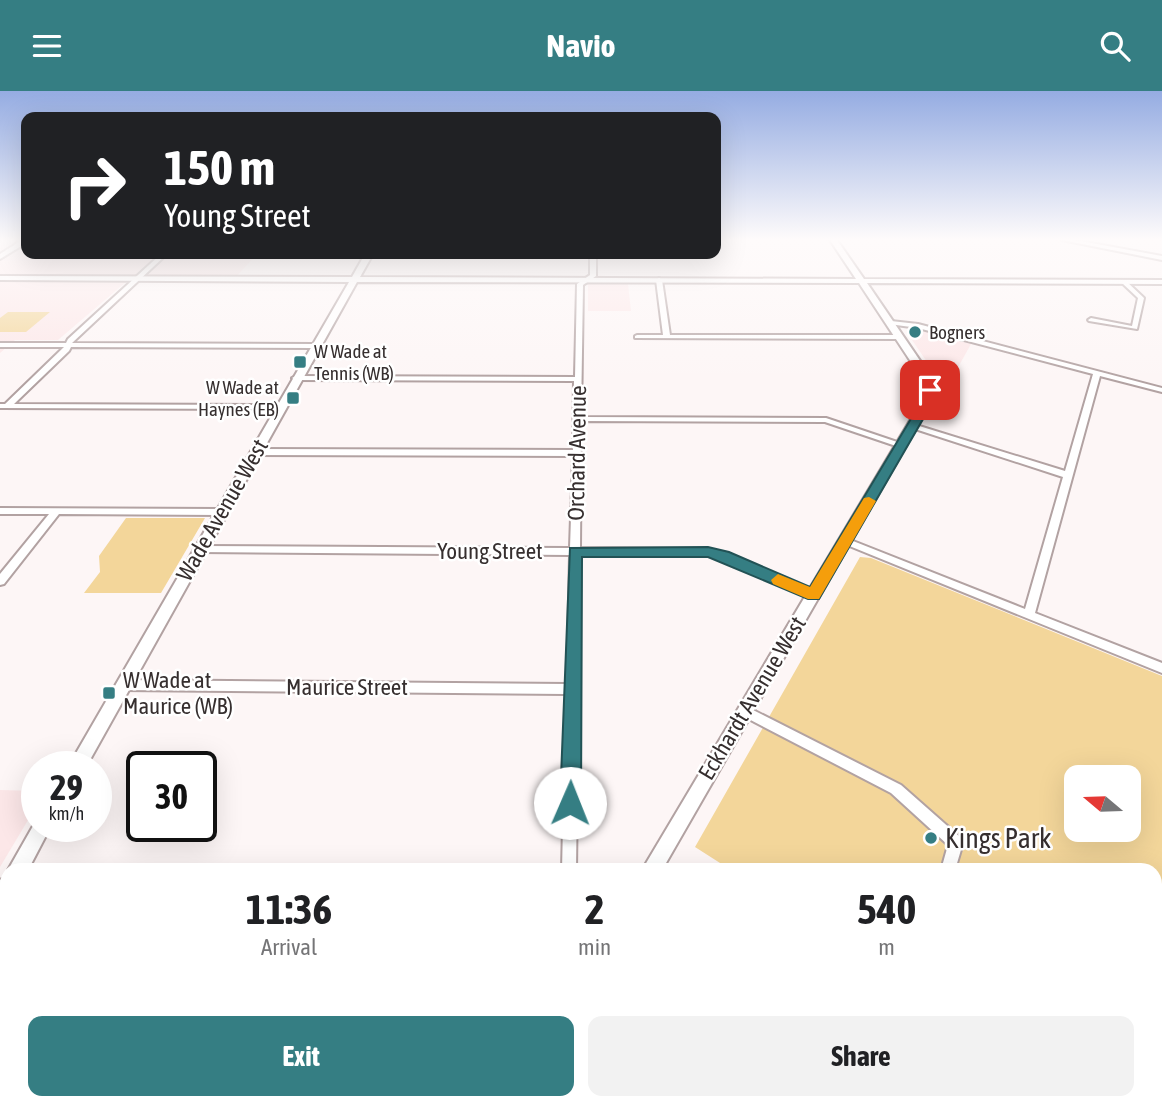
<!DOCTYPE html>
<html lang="en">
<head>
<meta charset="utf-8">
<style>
	:root { --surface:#fff; --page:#f2f2f2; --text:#202124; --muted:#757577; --accent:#357e83 }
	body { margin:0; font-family:"Asap Condensed",sans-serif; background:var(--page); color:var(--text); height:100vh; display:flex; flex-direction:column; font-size:26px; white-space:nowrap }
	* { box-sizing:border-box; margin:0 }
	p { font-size:23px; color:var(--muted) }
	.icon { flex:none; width:38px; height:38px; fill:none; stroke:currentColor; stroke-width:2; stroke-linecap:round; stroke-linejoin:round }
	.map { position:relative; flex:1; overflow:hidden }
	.drawer { position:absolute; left:0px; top:772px; width:1162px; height:247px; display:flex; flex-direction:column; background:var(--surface); border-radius:21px 21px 0 0; box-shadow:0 7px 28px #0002 }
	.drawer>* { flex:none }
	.hud { position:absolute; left:21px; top:21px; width:700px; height:147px; border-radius:14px; box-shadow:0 7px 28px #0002; background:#202124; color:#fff; overflow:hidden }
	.needle { width:46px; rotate:289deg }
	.tools { position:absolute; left:1064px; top:674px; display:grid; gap:14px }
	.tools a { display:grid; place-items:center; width:77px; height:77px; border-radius:14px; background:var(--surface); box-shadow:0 7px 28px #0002; font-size:35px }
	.speed { position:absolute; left:21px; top:660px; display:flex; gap:14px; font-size:35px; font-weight:700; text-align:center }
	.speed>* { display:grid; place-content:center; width:91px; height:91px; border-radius:50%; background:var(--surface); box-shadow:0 7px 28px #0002; line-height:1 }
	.speed small { font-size:18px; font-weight:400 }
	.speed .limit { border:4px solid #111; border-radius:10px; background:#fff; color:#111 }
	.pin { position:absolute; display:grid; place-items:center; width:60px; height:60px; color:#fff; margin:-30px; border-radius:14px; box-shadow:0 4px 10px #0006 }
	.me { position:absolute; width:77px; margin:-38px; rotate:1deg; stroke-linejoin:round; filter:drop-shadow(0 0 5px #0008) }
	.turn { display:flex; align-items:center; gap:24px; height:147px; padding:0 28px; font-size:32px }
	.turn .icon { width:91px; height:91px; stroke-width:2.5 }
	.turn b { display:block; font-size:49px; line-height:60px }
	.eta { display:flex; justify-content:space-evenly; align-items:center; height:119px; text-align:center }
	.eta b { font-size:42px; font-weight:700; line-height:49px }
	.button { display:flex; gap:14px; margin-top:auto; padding:14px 28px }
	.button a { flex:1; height:80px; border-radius:14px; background:var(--accent); color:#fff; font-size:28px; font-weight:700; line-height:80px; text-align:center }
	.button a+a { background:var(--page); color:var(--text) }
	header { display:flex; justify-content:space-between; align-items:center; height:91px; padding:0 28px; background:var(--accent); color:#fff; font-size:32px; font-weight:700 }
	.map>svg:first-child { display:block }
</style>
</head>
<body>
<header><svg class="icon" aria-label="menu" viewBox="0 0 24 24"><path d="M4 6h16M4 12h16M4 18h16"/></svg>Navio<svg class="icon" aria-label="search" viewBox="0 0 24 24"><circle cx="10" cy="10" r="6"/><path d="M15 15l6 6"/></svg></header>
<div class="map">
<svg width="1162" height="1018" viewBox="0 0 1162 1018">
	<rect width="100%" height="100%" fill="#fdf6f6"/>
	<g fill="#fce7e8">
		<polygon points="0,149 26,149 26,163 257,163 236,186 133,185 58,249 15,249 0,262"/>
		<polygon points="588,193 628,193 631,220 588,220"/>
		<polygon points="919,239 971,253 947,296 942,293 908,243 908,240"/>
		<polygon points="0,699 37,700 37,714 0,776"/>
		<polygon points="7,842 7,1012 485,1012 481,1018 0,1018 0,855"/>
		<polygon points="541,1012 868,1012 866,1018 537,1018"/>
	</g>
	<g fill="#f3d69a" fill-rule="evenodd">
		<polygon points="8,221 50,221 26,241 0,241 0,227"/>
		<polygon points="126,427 205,427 161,502 84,502 100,481 99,465"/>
		<path d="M860 466 871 467 1162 585V1018H891L893 1012H1155V779H731L695 756ZM1076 686H1129V738H1076Z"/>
	</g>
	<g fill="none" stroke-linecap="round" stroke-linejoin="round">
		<g stroke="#b2a2a2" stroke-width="4">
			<g id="street">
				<polygon points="161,163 167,163 72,252 315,253 318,255 315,257 71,256 69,260 14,313 280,314 284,316 283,318 0,317 0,313 5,313 64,256 0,256 0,252 66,252 68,248"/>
				<polygon points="590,163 596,163 596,185 583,194 581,326 826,327 906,354 905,356 899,356 825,331 581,330 580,457 708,458 727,463 817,501 818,504 817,507 809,507 721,468 708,464 580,464 576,779 562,779 566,603 122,599 118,597 116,594 118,591 122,589 567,593 570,464 200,461 195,458 200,455 570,457 573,365 255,364 251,361 255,358 573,359 574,290 296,289 292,287 296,285 575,286 577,193 590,184"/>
				<polygon points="659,187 662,189 670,244 900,244 903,246 900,248 635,247 635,245 637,244 663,244 656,189"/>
				<polygon points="1122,190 1126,190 1144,207 1137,238 1089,230 1088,229 1091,227 1132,235 1138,207 1122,192"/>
				<polygon points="891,230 918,233 1162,297 1162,301 1100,285 1035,522 1162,572 1162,582 842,452 840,450 842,448 848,448 1025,518 1063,386 909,336 910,334 916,334 1065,380 1093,283 918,237 889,233 889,231"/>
				<polygon points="0,417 220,418 225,421 220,424 59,423 4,493 0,494 0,483 49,423 0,423"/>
				<polygon points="745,615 901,694 961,747 963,752 955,779 941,779 948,754 891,702 741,624 739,620 741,616"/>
				<polygon points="875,1012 893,1012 891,1018 873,1018"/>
			</g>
		</g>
		<g stroke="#b2a2a2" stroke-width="4">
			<g id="secondary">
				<polygon points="22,149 26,149 26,152 0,168 0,163"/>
				<polygon points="830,149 837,149 864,188 1162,189 1162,193 867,192 927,280 934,294 934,306 662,779 642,779 924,306 924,294 917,280 859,192 357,191 86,676 68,676 349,191 0,189 0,185 352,186 365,163 373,163 360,186 856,188"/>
				<polygon points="1062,149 1075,149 1162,165 1162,169"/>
				<polygon points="37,728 37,735 51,735 28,779 8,779"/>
				<polygon points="7,786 7,816 0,819 0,789"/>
				<polygon points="500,1012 525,1012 522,1018 497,1018"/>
			</g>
		</g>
		<use href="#street" fill="#fff" fill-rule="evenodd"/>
		<use href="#secondary" fill="#fff" fill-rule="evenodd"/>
	</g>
	<linearGradient id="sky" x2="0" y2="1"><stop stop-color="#95ace2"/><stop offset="0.51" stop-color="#fefbfb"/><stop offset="1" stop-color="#fefbfb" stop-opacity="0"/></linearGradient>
	<rect width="1162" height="291" fill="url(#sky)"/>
	<polygon fill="#357e83" stroke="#225255" stroke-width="2" points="930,296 935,299 930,316 819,508 808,508 708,466 582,466 581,712 578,718 570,721 563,718 560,712 570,457 708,456 729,461 810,496 918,316 924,299"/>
	<polygon fill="#f59e0b" points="869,406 876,410 819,508 808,508 773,493 771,489 778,483 810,496 864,407"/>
	<g fill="#357e83" stroke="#fff" stroke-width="2.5">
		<circle cx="915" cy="241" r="7"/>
		<rect x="293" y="264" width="14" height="14" rx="3.5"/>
		<rect x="286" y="300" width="14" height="14" rx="3.5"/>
		<rect x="102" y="595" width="14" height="14" rx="3.5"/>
		<circle cx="931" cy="747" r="7"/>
	</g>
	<g text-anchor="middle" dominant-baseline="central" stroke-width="5" stroke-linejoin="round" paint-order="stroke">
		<g font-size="19" fill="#362f2f" stroke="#fff" text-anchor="start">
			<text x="929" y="241">Bogners</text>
			<text x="314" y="260">W Wade at<tspan x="314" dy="22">Tennis (WB)</tspan></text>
			<text x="279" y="296" text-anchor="end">W Wade at<tspan x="279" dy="22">Haynes (EB)</tspan></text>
		</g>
		<g font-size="23" fill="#362f2f" stroke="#fff">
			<text transform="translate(577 362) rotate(-89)">Orchard Avenue</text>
			<text transform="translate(222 419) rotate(-60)">Wade Avenue West</text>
			<text x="490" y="460">Young Street</text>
			<text x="347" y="596">Maurice Street</text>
			<text transform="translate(752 607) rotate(-59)">Eckhardt Avenue West</text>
		</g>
		<g font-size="23" fill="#362f2f" stroke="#fff" text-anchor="start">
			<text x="123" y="589">W Wade at<tspan x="123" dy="26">Maurice (WB)</tspan></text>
		</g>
		<g font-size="28" fill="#362f2f" stroke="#fff" text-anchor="start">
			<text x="945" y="747">Kings Park</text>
		</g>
	</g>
</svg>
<div class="tools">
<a><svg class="needle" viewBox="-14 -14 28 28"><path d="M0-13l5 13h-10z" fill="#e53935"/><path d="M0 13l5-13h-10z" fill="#757577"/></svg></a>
</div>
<div class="speed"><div>29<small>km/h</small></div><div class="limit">30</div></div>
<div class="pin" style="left:930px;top:299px;background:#d93025"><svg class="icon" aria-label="arrive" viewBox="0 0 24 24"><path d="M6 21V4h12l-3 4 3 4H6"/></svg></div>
<svg class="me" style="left:570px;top:712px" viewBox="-20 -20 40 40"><circle r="19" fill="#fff"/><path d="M0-13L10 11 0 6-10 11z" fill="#357e83"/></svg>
<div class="hud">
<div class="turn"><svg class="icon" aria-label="right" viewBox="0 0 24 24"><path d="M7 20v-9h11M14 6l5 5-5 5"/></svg><div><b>150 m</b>Young Street</div></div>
</div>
<section class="drawer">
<div class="eta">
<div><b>11:36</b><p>Arrival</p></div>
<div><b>2</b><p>min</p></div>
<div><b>540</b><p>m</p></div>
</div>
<div class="button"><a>Exit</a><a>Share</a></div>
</section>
</div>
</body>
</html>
